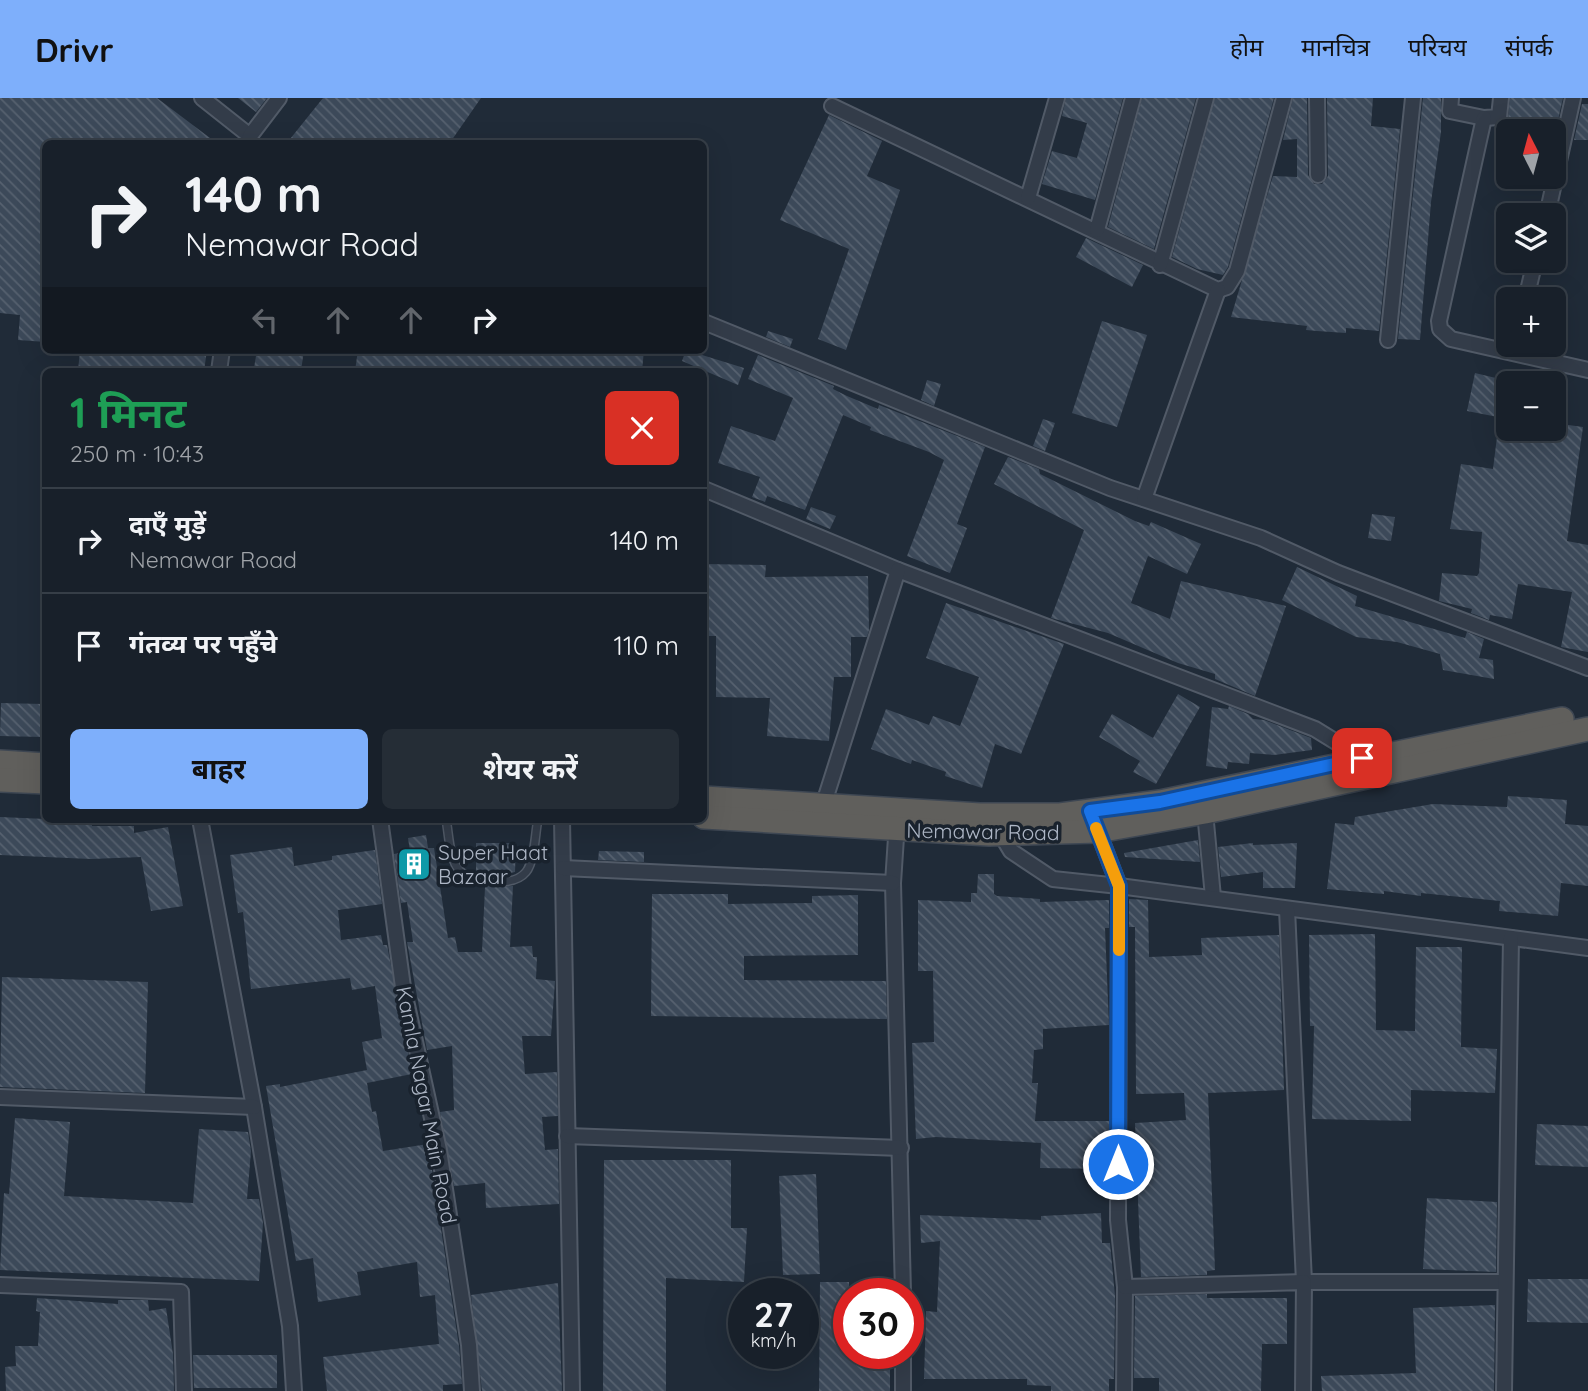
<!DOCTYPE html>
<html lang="hi">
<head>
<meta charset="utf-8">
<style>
	:root { --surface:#18202a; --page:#252d36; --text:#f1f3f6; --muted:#9fa3a8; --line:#363e47; --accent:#7eaffb }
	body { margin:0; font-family:Quicksand,"Noto Sans Devanagari",sans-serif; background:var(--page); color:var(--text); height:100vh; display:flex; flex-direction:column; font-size:26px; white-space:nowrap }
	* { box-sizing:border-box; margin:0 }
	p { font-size:23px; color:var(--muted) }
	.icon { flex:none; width:38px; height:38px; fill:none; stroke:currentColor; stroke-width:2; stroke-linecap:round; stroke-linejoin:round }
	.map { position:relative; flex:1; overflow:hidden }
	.details { position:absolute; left:42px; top:270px; width:665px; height:455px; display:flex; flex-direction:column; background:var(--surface); border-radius:10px; box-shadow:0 7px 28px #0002,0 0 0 2px var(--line) }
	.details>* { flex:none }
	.banner { position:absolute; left:42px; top:42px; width:665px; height:214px; border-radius:10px; box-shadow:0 7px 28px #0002,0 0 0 2px var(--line); background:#18202a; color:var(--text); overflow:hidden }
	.needle { width:46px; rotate:354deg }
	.controls { position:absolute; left:1496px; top:21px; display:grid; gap:14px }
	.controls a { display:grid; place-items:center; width:70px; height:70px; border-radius:10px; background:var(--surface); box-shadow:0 7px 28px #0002,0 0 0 2px var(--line); font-size:35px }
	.speed { position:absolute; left:728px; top:1180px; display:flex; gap:14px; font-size:35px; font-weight:700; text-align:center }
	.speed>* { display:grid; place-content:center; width:91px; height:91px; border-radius:50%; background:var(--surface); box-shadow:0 7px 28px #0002,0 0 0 2px var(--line); line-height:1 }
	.speed small { font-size:18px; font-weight:400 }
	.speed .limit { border:10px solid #d22; background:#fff; color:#111 }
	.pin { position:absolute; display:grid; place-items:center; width:60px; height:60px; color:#fff; margin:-30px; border-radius:14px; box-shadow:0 4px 10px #0006 }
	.me { position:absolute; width:77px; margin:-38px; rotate:0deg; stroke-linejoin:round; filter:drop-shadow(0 0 5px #0008) }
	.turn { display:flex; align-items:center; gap:24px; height:147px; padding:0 28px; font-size:32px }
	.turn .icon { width:91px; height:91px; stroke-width:2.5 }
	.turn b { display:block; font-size:49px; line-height:60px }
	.lanes { display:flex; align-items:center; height:66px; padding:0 28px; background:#0003; justify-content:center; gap:35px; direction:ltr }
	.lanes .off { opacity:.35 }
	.round { display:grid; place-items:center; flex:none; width:74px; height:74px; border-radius:10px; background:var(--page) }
	.head { display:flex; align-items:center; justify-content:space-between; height:119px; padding:0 28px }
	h1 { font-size:42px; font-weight:700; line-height:52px; color:#1e9e55 }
	.action { display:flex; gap:14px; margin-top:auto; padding:14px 28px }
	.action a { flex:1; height:80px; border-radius:10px; background:var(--accent); color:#111; font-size:28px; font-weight:700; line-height:80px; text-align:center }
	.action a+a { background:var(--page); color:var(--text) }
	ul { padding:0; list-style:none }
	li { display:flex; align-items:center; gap:21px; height:105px; padding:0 28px; border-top:2px solid var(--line) }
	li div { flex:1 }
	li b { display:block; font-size:26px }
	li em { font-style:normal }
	header { display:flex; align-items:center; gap:42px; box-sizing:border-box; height:98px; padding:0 35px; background:var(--accent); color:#111 }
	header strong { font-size:33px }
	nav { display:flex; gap:38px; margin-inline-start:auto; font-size:24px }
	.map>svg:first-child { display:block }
</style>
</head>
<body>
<header>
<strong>Drivr</strong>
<nav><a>होम</a><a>मानचित्र</a><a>परिचय</a><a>संपर्क</a></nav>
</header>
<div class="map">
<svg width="1588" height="1293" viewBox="0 0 1588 1293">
	<defs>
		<pattern id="building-back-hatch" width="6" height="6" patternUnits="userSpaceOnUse" patternTransform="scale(1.75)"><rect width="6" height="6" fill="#3c4959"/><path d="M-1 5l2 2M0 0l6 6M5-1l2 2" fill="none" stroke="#56616f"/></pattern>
	</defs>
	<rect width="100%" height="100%" fill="#202b38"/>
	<g fill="url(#building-back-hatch)">
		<polygon points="0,0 157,0 218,46 53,43 53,46 46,46 43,144 46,145 46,244 18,242 20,217 0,215"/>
		<polygon points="238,0 267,0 256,14"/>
		<polygon points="323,0 481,0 449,46 349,46 343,41 338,46 286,46"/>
		<polygon points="1066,0 1123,0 1095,102 1042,86 1052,53 1077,60 1087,25 1062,18"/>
		<polygon points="1142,0 1196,0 1154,151 1108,129"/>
		<polygon points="1215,0 1274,0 1228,169 1223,177 1197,171 1172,159"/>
		<polygon points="1293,0 1307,0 1308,77 1314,86 1322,86 1328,78 1327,0 1373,0 1371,28 1400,31 1379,233 1346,230 1346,235 1317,233 1306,232 1307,228 1231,219 1273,78 1297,79 1297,41 1283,42"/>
		<polygon points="1423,0 1441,0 1441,34 1431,104 1420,242 1398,241"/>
		<polygon points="1510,0 1563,0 1556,31 1515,33 1503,28 1508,21"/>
		<polygon points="1582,6 1588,6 1588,42 1574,42"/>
		<polygon points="829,17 882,43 867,78 900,92 846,252 818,241 849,151 780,122"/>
		<polygon points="1086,140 1143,167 1132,189 1076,159"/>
		<polygon points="1102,223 1147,237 1117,329 1072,315"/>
		<polygon points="768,233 793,241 790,249 766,239"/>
		<polygon points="80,252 207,252 204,273 78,273"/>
		<polygon points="257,252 304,252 301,273 254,270"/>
		<polygon points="358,252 644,252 642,273 355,273"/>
		<polygon points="686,252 744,270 738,287 682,263"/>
		<polygon points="758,257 834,288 833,291 847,298 878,311 879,307 985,349 957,426 967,430 950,475 907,458 944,362 929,354 870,332 871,329 843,317 805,412 767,398 765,404 752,399 760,379 718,365 731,328 775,343 793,300 748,281"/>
		<polygon points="1475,275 1500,281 1498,289 1508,290 1508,321 1467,313"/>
		<polygon points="927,282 941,286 934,308 921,302"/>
		<polygon points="1043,321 1055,325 1045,353 1033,348"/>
		<polygon points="1554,325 1583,329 1567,443 1588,447 1588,554 1561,549 1572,494 1518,486 1512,521 1490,517 1489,522 1471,515 1472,511 1439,503 1442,475 1477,478 1479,475 1482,434 1450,431 1461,366 1493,371 1498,331 1554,331"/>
		<polygon points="1008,359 1039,371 1040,376 1135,423 1149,428 1151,424 1201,446 1187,476 1148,458 1131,505 1170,521 1181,483 1286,508 1255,598 1215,581 1215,576 1178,565 1108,535 1051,520 1084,432 994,386"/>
		<polygon points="811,409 836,418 830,431 806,421"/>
		<polygon points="1372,416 1395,419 1391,443 1368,440"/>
		<polygon points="704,466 766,467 765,479 868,478 869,532 867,539 851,539 851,579 834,579 829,643 767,638 770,600 716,599 716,538 704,538"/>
		<polygon points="1297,469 1357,498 1355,508 1465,540 1467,534 1484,541 1479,560 1493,562 1494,581 1443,572 1440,556 1397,544 1356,539 1282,502"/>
		<polygon points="946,505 1064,546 1021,656 995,646 982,690 945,678 946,674 912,662 911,666 871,651 886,611 929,627 933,618 960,628 979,579 926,560"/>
		<polygon points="1178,596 1200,609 1156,686 1133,674 1140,663 1099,639 1112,616 1153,640"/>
		<polygon points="1,605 43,606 42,639 0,638"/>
		<polygon points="1229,608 1248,616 1253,621 1264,622 1311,640 1312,652 1274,657 1250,655 1249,666 1228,664 1227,671 1206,668 1212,609 1228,611"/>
		<polygon points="1508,698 1567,702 1565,726 1588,728 1588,788 1561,785 1558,818 1499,813 1500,803 1421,795 1421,798 1384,793 1384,796 1327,791 1335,725 1354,727 1355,719 1433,706 1507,709"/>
		<polygon points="0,719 92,723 92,728 134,728 134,735 168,729 183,808 151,813 141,759 91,761 0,757"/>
		<polygon points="426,737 428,750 434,750 448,840 455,839 458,854 482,854 485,789 513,788 510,849 532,848 533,859 537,859 536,881 555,883 551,938 522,938 525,976 557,974 558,1018 542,1019 545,1052 558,1051 559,1106 486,1110 485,1085 454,1088 440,1014 454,1012 452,948 427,952 407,844 413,844 407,804 401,805 394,756 410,753 408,740"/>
		<polygon points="1198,742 1200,764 1125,759 1124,755"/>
		<polygon points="476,745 516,745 515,774 494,778 476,775"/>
		<polygon points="1253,745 1253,747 1297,745 1295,790 1263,790 1263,774 1221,779 1218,749"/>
		<polygon points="292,749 294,768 332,762 332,758 375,752 382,806 338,812 341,842 381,837 383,847 387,847 412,976 367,985 372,1014 376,1013 383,1053 428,1046 459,1248 462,1286 443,1287 443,1293 327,1293 323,1259 439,1246 435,1197 420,1199 417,1164 357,1174 361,1197 318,1204 313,1160 296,1163 266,988 280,986 280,989 367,972 362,944 382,940 375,888 352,892 350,880 251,891 243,814 238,815 230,757"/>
		<polygon points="599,753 644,754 644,764 598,762"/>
		<polygon points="978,776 994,776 994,796 997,798 1040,801 1040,804 1109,802 1109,830 1105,830 1109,927 1043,931 1043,951 1034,952 1032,985 1038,985 1035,1023 1109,1023 1109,1071 1040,1070 1041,1045 936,1039 916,1041 912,945 934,944 933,873 918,873 918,802 971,804 971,795 977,795"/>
		<polygon points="652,796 728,796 728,806 812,805 812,798 858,797 858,857 744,858 744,882 886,883 887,921 651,918"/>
		<polygon points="1129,801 1148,802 1149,859 1202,857 1201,840 1279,837 1284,992 1208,995 1215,1172 1207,1173 1207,1177 1141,1179 1135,1025 1186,1022 1184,995 1136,996 1135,829 1129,829"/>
		<polygon points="1375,836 1376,932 1415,933 1416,849 1462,849 1461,949 1497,951 1495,995 1411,992 1411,1023 1312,1021 1314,928 1310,928 1309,837"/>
		<polygon points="2,879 148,884 145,995 0,989"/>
		<polygon points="15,1020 70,1024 64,1098 193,1105 199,1031 248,1034 251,1053 247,1101 259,1101 263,1125 259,1183 0,1172 4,1095 9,1096"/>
		<polygon points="1537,1026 1588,1028 1588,1069 1535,1067"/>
		<polygon points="604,1062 731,1062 731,1130 747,1130 744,1184 666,1180 666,1293 603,1293"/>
		<polygon points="816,1076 820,1176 783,1177 779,1078"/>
		<polygon points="1427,1100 1497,1104 1496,1174 1423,1171"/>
		<polygon points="1101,1115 1102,1145 1110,1145 1115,1198 1114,1281 1109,1281 1109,1293 1051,1293 1051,1288 1027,1287 1027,1281 924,1281 926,1213 937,1214 940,1143 921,1145 920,1117 1041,1122 1041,1118"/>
		<polygon points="1528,1181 1588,1181 1588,1225 1527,1224"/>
		<polygon points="820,1184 849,1184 849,1255 890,1255 890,1293 819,1293"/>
		<polygon points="558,1185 562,1293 482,1293 471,1197"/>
		<polygon points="1207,1196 1207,1200 1287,1200 1287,1246 1262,1246 1261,1293 1159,1293 1159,1280 1134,1280 1135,1198"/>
		<polygon points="37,1200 118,1206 118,1202 148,1202 149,1213 166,1210 173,1256 174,1293 6,1293 5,1269 16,1268 15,1248 38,1248 40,1214 36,1213"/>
		<polygon points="1495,1207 1494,1293 1322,1293 1321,1278 1416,1275 1413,1210"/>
		<polygon points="193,1257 277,1257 277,1290 194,1290"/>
	</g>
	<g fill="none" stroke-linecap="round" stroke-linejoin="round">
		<g stroke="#515a67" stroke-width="10">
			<path id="service" d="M446 721C449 736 449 762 460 773 474 786 514 789 526 774 535 763 535 735 538 721"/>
		</g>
		<g stroke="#515a67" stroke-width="18">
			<g id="minor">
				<polyline points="202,0 250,38"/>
				<polyline points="1317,0 1318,77"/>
				<polyline points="1451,0 1450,13 1484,20 1499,19 1501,0"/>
				<polyline points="832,8 1218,192 1227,189 1237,173 1284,0"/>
				<polyline points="1484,20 1439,223 1440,231 1451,241 1588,272"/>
				<polyline points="249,45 250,38 279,0"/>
				<polyline points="1028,100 1057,0"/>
				<polyline points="1547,117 1573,0"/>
				<polyline points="1097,132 1133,0"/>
				<polyline points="1160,167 1206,0"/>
				<polyline points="1526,201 1535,163"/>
				<polyline points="704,224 1110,390 1261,440 1338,475 1588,570"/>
				<polyline points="1388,242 1413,0"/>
				<polyline points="219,273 222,252"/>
				<polyline points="704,391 898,472 1315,631 1362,660"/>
				<polyline points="1144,401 1218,192"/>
				<polyline points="823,708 898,472"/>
				<polyline points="1205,714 1213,799"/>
				<polyline points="200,721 254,1009 290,1228 294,1293"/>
				<polyline points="380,721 403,889 439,1052 469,1247 472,1293"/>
				<polyline points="562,721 572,1293"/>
				<polyline points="897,724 893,785 903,1195"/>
				<polyline points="1096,728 1119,788 1588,850"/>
				<polyline points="999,733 1011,753 1053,781 1119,788 1118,1122 1125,1189 1124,1293"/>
				<polyline points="563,770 893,785"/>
				<polyline points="1287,811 1304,1184 1505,1184"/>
				<polyline points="0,999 254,1009"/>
				<polyline points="567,1038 901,1050"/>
				<polyline points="0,1187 181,1194 184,1293"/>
				<polyline points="1125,1189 1304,1184 1303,1293"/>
				<polyline points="903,1293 903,1255"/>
				<polyline points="1504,1293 1511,840"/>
			</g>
		</g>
		<g stroke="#3e4753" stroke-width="26">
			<g id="trunk">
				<polyline points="0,664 46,667"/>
				<polyline points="0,682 46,684"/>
				<polyline points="704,700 980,717 1060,717 1160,704 1562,621"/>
				<polyline points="704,719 989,736 1098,733 1205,714 1588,631"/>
			</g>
		</g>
		<use href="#service" stroke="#333c49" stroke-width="7"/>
		<use href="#minor" stroke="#333c49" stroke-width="14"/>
		<use href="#trunk" stroke="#605f5c" stroke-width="23"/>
	</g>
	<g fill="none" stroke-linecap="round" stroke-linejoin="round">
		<g stroke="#114b97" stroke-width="18">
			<polyline id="route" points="1118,1066 1119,788 1090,713 1160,704 1362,660"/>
		</g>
		<use href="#route" stroke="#1a73e8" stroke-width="12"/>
		<polyline stroke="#f59e0b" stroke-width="12" points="1096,730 1119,788 1119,852"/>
	</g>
	<defs>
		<g id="building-square" transform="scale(1.75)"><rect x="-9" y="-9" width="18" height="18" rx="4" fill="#0f9aa8" stroke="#19222d"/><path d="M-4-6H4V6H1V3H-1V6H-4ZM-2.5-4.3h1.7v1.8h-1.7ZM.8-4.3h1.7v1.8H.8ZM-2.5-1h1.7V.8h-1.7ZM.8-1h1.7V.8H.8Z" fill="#fff"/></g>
	</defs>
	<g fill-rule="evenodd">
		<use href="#building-square" x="414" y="766"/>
	</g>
	<g text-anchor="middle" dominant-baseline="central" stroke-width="7" stroke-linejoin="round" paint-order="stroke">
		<g font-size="21" fill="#aeb7c6" stroke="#19222d">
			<text transform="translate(983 733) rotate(1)">Nemawar Road</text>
			<text transform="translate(427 1007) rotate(79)">Kamla Nagar Main Road</text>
		</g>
		<g font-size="21" fill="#aeb7c6" stroke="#19222d" text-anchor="start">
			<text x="438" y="754">Super Haat<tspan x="438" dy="24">Bazaar</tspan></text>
		</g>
	</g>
</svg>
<div class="controls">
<a><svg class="needle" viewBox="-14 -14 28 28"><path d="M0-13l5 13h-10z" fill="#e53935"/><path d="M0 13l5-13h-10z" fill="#9fa3a8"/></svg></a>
<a><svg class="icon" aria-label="layers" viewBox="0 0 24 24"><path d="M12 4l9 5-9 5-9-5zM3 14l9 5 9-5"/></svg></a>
<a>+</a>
<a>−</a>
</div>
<div class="speed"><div>27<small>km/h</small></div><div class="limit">30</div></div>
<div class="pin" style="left:1362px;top:660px;background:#d93025"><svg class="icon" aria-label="arrive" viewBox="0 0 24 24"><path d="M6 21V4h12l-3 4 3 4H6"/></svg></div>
<svg class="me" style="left:1118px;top:1066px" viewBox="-20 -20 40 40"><circle r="17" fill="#1a73e8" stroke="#fff" stroke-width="3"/><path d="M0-11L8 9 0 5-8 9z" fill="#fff"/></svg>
<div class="banner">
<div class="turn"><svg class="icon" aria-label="right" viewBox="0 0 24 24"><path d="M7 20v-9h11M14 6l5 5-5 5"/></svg><div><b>140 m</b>Nemawar Road</div></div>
<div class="lanes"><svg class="icon off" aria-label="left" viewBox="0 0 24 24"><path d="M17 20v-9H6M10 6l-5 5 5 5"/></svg><svg class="icon off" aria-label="ahead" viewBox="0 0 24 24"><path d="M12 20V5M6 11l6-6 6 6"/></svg><svg class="icon off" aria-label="ahead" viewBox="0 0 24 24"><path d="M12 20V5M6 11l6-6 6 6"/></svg><svg class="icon" aria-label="right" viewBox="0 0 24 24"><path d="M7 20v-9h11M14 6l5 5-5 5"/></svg></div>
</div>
<section class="details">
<div class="head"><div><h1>1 मिनट</h1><p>250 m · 10:43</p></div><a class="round" style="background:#d93025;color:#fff"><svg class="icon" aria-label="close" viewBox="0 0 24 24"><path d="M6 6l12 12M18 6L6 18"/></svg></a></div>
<ul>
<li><svg class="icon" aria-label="right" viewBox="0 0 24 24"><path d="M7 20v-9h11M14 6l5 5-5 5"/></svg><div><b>दाएँ मुड़ें</b><p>Nemawar Road</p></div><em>140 m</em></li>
<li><svg class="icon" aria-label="arrive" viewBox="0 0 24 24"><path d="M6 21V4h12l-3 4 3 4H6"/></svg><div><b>गंतव्य पर पहुँचे</b></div><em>110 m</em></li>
</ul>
<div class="action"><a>बाहर</a><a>शेयर करें</a></div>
</section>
</div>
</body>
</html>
